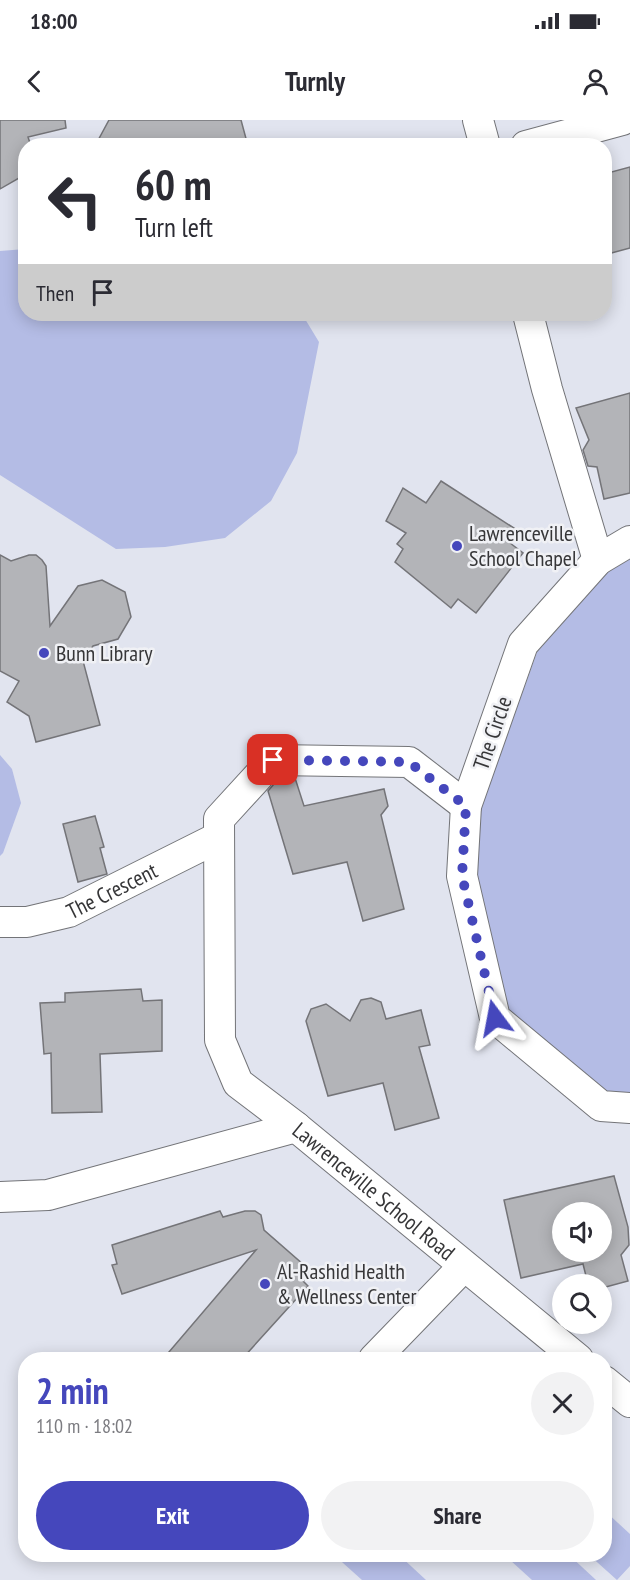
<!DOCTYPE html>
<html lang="en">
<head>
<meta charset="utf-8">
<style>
	:root { --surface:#fff; --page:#f2f2f3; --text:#2b2b33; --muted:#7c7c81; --accent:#4547bc }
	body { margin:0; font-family:"PT Sans Narrow",sans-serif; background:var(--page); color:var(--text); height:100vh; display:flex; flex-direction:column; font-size:22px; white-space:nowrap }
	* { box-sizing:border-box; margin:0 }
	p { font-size:20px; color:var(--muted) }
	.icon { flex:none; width:33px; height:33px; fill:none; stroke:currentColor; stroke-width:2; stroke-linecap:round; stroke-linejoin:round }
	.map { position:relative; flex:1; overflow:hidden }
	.side { position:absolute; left:18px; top:1232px; width:594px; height:210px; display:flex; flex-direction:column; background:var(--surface); border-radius:24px; box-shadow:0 3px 15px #0003 }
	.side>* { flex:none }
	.top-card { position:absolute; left:18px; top:18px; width:594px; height:183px; border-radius:24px; box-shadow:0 3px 15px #0003; background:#fff; color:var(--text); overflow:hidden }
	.fabs { position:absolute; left:552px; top:1082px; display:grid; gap:12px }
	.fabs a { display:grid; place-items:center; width:60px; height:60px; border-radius:50%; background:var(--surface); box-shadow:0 3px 15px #0003; font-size:30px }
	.pin { position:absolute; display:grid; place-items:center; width:51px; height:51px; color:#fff; margin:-26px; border-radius:12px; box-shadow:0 3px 9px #0006 }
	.me { position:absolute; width:66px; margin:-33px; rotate:347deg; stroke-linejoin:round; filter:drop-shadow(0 0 4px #0008) }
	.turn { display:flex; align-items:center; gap:21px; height:126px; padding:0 18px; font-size:27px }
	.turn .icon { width:78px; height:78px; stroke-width:2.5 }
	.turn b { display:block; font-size:42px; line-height:51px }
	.then { display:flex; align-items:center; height:57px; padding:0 18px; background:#0003; gap:12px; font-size:22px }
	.round { display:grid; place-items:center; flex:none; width:63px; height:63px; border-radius:32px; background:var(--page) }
	.summary { display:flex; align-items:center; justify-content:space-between; height:102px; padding:0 18px }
	h1 { font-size:36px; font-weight:600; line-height:45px; color:var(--accent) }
	.cta { display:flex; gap:12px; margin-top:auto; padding:12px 18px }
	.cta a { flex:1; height:69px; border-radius:36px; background:var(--accent); color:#fff; font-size:24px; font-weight:600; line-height:69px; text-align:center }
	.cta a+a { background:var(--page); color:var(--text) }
	.status { display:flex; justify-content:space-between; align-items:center; height:42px; padding:0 30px; background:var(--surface); direction:ltr }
	.status svg { height:16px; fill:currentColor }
	header { display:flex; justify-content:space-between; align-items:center; height:78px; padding:0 18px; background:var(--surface); font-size:27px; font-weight:600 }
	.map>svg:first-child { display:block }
</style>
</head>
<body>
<div class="status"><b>18:00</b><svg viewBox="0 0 49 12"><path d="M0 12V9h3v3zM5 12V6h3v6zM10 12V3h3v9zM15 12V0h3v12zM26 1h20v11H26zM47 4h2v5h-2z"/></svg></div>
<header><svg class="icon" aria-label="back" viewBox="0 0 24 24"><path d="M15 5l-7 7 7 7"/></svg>Turnly<svg class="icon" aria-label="person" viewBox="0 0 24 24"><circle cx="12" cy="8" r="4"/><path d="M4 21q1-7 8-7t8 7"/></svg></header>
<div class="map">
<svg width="630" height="1460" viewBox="0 0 630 1460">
	<rect width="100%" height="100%" fill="#f0f1f5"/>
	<path fill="#e1e4ef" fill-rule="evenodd" d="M0 0H630V1460H0ZM26 26H604V194H26ZM562 1092H602V1131H562ZM562 1164H602V1203H562ZM26 1239H604V1434H26Z"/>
	<g fill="#b4bce5">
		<polygon points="25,129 26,194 302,194 319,222 297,333 271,381 225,418 165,427 116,429 0,355 0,131"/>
		<polygon points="630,439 630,973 607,971 509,890 477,755 481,688 537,532 608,452"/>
		<polygon points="0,635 12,649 21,683 3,733 0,736"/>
		<polygon points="605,1391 630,1414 630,1446 617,1460 588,1434 604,1434"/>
		<polygon points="333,1434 398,1434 426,1460 362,1460"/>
		<polygon points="516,1434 568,1434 596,1460 532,1460 510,1440"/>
	</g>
	<g fill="#b3b4b8" stroke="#747478" stroke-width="1.5" fill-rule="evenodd">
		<polygon points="0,0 65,0 66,8 28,17 31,26 26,26 26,54 0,69"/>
		<polygon points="109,0 241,0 248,26 95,26"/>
		<polygon points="630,47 630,128 604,135 604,54"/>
		<polygon points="630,273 630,373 604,379 597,347 588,346 583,330 589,320 576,288"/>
		<polygon points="441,361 520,412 510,423 523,433 476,493 458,479 451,488 395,442 403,429 397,424 406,413 386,401 403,368 426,383"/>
		<polygon points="0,435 11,441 29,435 36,435 42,440 46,446 50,506 78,466 102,460 125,472 131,497 118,519 93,526 83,541 100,605 36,622 29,596 7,582 19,561 0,551"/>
		<polygon points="280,657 295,658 304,686 384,669 388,686 381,695 404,789 363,801 347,742 293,754 268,671"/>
		<polygon points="95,696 104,727 100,728 107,754 78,762 63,704"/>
		<polygon points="141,869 143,881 162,880 162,931 100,934 102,992 52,993 51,933 44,934 40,883 65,882 65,873"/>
		<polygon points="371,878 381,882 386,899 421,890 430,925 419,927 439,998 395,1010 383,963 328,976 306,901 311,889 326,884 350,901 361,880"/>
		<path d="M614 1056 628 1107 629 1125 621 1135 628 1161 602 1168V1164H588L583 1144 521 1158 504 1080ZM562 1092H602V1131H562Z"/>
		<polygon points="220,1091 223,1097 245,1091 255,1091 261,1095 264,1110 312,1152 303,1161 308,1166 242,1239 163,1239 256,1130 122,1174 112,1145 117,1144 112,1125"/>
	</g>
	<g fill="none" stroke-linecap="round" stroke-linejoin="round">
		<g stroke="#737478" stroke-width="32">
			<g id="minor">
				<polyline points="478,0 485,26"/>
				<polyline points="526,26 622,0"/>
				<polyline points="528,194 547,269 598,440"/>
				<polyline points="630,421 598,440 523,524 466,686 462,756 495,898 601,986 630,988"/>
				<path id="s1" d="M0 802H27L69 792 219 717"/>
				<polyline points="296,1007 238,963 220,920 219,699 273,640 409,642 466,686"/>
				<path id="s2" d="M0 1077 48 1075 296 1007 578 1239"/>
				<polyline points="374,1239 464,1146"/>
				<polyline points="604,1261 630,1282"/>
			</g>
		</g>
		<use href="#minor" stroke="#fff" stroke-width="30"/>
	</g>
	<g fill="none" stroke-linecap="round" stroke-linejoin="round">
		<polyline stroke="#4547bc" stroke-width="10" stroke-dasharray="0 18" points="273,640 409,642 466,686 462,756 495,898"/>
	</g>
	<g fill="#4547bc" stroke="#f0f1f5" stroke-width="2">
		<circle cx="457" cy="426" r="6"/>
		<circle cx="44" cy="533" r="6"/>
		<circle cx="265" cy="1164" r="6"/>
	</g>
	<g text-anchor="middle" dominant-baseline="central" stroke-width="5" stroke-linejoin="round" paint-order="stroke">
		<g font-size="22" fill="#363638" stroke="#f0f1f5" text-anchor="start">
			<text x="469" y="413">Lawrenceville<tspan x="469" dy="25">School Chapel</tspan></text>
			<text x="56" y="533">Bunn Library</text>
			<text x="277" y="1151">Al-Rashid Health<tspan x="277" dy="25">&amp; Wellness Center</tspan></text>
		</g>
		<g font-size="22" fill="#363638" stroke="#f0f1f5">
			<text transform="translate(492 613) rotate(-71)">The Circle</text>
			<text stroke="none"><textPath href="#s1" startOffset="118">The Crescent</textPath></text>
			<text stroke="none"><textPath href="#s2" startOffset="406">Lawrenceville School Road</textPath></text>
		</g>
	</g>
</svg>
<div class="fabs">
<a><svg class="icon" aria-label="sound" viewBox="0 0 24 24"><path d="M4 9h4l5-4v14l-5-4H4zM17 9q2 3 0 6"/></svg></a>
<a><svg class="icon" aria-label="search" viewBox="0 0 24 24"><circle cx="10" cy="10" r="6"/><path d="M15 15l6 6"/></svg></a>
</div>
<div class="pin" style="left:273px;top:640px;background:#d93025"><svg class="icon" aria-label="arrive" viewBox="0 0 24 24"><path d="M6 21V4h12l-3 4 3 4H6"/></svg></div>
<svg class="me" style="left:495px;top:898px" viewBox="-20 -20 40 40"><path d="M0-17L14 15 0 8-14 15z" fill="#4547bc" stroke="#fff" stroke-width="4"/></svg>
<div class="top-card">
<div class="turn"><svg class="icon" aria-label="left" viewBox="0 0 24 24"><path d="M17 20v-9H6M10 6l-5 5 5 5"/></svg><div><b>60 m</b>Turn left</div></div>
<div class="then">Then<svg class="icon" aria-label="arrive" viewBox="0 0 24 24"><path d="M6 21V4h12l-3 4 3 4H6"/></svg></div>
</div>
<section class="side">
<div class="summary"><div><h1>2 min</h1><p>110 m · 18:02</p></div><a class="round"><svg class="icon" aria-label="close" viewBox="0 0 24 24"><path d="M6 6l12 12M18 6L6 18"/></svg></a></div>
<div class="cta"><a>Exit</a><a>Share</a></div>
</section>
</div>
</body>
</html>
